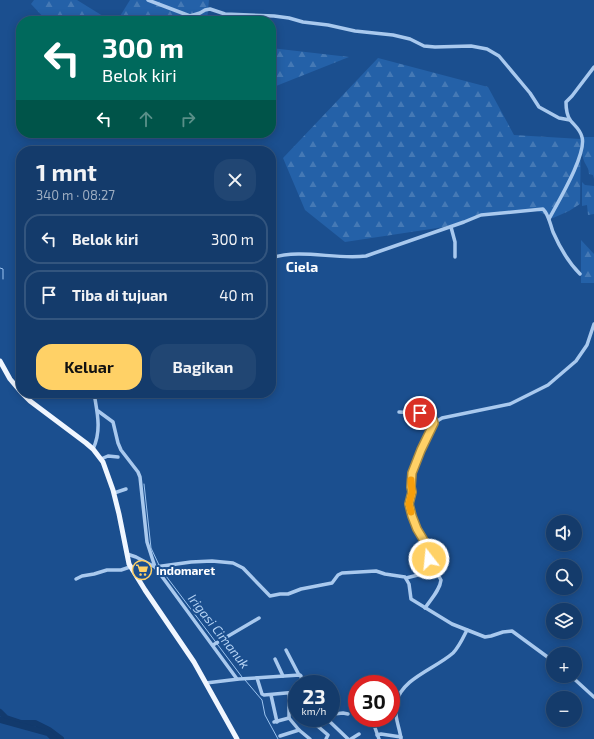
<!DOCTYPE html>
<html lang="id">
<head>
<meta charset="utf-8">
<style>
	:root { --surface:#143b6b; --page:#214673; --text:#f1f3f6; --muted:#9dadc1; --line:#33557e; --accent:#ffd166 }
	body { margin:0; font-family:"Exo 2",sans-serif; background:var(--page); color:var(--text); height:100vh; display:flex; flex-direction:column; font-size:15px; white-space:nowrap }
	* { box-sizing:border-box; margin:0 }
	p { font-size:13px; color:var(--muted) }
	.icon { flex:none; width:22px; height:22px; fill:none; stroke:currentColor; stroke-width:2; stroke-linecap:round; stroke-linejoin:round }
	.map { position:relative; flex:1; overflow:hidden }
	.panel { position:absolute; left:16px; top:146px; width:260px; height:252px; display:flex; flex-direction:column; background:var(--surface); border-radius:16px; box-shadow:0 2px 10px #0003,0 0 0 1px var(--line) }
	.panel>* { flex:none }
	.hud { position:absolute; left:16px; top:16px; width:260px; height:122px; border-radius:16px; box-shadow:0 2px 10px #0003,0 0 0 1px var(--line); background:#00695c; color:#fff; overflow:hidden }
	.fabs { position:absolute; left:546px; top:515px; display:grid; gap:8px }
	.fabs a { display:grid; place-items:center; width:36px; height:36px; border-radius:50%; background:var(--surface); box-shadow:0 2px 10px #0003,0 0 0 1px var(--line); font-size:20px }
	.speed { position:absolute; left:288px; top:675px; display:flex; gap:8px; font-size:20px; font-weight:700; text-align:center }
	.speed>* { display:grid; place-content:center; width:52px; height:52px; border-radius:50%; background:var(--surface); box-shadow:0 2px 10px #0003,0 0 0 1px var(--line); line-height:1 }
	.speed small { font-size:10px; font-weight:400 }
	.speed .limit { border:6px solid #d22; background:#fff; color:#111 }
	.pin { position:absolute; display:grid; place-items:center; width:34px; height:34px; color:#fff; margin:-17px; border:2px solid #fff; border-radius:50%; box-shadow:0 1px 4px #0007 }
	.me { position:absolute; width:44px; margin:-22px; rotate:344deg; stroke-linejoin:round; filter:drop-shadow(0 0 3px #0008) }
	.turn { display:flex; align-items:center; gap:14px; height:84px; padding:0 20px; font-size:18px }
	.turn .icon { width:52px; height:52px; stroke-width:2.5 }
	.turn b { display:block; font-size:28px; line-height:34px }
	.lanes { display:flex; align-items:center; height:38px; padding:0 20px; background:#0003; justify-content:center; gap:20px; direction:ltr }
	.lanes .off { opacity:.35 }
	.round { display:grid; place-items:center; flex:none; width:42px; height:42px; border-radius:16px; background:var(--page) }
	.summary { display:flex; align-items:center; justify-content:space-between; height:68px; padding:0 20px }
	h1 { font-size:24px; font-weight:700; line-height:30px }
	.primary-button { display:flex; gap:8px; margin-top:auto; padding:8px 20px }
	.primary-button a { flex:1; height:46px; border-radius:16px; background:var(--accent); color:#111; font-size:16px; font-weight:700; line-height:46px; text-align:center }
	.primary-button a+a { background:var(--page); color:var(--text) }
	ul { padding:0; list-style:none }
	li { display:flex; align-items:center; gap:12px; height:50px; margin:0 8px 6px; padding:0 12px; border:2px solid var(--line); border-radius:16px }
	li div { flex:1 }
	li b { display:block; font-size:15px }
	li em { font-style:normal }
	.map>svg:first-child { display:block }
</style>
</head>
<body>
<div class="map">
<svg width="594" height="739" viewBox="0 0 594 739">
	<defs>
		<pattern id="forest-firs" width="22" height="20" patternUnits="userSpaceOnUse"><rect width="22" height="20" fill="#2461a8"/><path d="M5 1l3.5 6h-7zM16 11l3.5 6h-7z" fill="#4579b5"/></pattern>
	</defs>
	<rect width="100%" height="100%" fill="#1b4f8f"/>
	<g fill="url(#forest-firs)">
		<polygon points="34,0 77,0 111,21 47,21 31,4"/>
		<polygon points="130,0 209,0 207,21 117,21"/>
		<polygon points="271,48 349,57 271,88"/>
		<polygon points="378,58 488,87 514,135 581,139 580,204 569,211 553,218 535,210 475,217 444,227 345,242 305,210 283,158"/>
		<path d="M584 137H594V179L593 175 589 174C589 168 586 166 584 161 581 154 583 144 584 137Z"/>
		<polygon points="582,182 585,185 594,186 594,214 588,215 587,205 582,206"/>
		<polygon points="581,240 594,254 594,283 581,283"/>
	</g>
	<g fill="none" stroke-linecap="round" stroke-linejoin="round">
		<g stroke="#9cc4f0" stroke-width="1">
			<polyline points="0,268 3,269 3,279"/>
			<polyline points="144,484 151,548 159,565"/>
			<polyline points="160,568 242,677"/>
			<polyline points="245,680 262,700 265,715 278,739"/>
		</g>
		<g stroke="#123a6d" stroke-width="6">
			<polyline points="0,712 6,718 21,723 35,723 49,730 61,739"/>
			<polyline points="0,720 48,733 54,739"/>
		</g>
		<g stroke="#a9c9ee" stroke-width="3.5">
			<polyline points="148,0 190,16 200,13 205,10 210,9 225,14 274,16 289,18 303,22 328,25 355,31 393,35 410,39 424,46 435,47 471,46 487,49 499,56 530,93 539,107 559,118 570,120"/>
			<path d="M549 219C558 202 587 154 582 137 580 129 575 126 570 120 567 115 566 107 566 102L572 96 594 67"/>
			<polyline points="451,227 455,242 455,257"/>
			<path d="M271 258C302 248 334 260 366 256L464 222 481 215 543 209C549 215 550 224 553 232 560 248 568 262 580 274"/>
			<polyline points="98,411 113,422 118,443 121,450 138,472 140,477 147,542 155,567 237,679"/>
			<polyline points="399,412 430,414 434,423"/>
			<path d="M93 449C102 430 97 412 94 393"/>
			<polyline points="101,459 108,456 118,457"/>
			<polyline points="114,493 126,489"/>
			<polyline points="127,554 136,557 155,567 191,562 212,561 233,563 243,568 270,596 280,594 288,594 301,589 332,583 338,575 342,573 376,571 385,574 405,577 409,584 411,599 452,624 485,637 491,636 503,632 512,631 553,661"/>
			<polyline points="406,578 418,575"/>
			<polyline points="76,579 82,576 94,574 107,570 121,570 130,567"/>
			<path d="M425 608C431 599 440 590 441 580L429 559 426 543 412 516 409 504 412 493 411 487 412 473 421 449 434 423 442 418 510 404 548 385 576 361 587 345 594 324"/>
			<polyline points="213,645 259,618"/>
			<polyline points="286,650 299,675"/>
			<polyline points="275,659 283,676"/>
			<polyline points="571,676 594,697"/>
			<polyline points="257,678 262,694 264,695 297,692"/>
			<polyline points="206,683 239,679 300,675 301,676 302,684"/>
			<polyline points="289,693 289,718 299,730 310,739"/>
			<polyline points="271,695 277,722"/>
			<polyline points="331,708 334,714 343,713 348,714"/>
			<polyline points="308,718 328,735 326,739"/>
			<polyline points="326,718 348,739"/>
			<polyline points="374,718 374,725 379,739"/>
			<polyline points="274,722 289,718"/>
			<polyline points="377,735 381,734 401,737"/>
			<polyline points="280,736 299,730"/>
			<polyline points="351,739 359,734"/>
			<path d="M401 739C400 728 393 714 396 703 402 678 435 669 453 653 459 647 463 638 467 630"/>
		</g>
		<g stroke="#f0f6ff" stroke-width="5">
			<polyline points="0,361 10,379 21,392"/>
			<polyline points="22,393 30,401 86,443 93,449 103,462 113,490 119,514 129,564 145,590 194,662 237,739"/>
		</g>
	</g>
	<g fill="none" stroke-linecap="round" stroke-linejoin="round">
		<g stroke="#a68842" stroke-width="10">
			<polyline id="route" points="420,413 431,414 434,423 421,450 412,473 411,487 412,492 409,504 412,516 417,529 426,544 429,559"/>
		</g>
		<use href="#route" stroke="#ffd166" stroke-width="7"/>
		<polyline stroke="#f59e0b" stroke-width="7" points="411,512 409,504 412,492 411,480"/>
	</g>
	<defs>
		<g id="supermarket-ring" transform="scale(1)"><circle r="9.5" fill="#1b4f8f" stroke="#ffd166" stroke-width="1.5"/><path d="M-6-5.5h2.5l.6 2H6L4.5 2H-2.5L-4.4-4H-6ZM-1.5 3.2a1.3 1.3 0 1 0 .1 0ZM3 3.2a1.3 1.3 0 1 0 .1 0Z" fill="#ffd166"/></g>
	</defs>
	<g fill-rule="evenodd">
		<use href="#supermarket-ring" x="142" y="570"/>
	</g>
	<g text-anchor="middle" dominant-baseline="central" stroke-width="4" stroke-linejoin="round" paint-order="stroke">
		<g font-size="12" font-weight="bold" fill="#fff" stroke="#1b4f8f" text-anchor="start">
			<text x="156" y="570">Indomaret</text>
		</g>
		<g font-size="13" font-style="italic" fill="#b5d3f5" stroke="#1b4f8f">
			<text transform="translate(219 631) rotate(52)">Irigasi Cimanuk</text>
		</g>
		<g font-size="14" font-weight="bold" fill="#fff" stroke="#1b4f8f">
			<text x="302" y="266">Ciela</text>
		</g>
	</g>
</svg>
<div class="fabs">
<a><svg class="icon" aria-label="sound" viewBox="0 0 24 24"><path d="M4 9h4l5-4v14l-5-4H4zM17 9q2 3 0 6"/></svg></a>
<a><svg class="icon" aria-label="search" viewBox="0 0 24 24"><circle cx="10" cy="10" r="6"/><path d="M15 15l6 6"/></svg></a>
<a><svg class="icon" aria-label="layers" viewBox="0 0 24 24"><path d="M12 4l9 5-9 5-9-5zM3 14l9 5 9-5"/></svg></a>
<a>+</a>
<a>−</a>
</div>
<div class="speed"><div>23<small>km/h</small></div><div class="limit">30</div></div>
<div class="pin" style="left:420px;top:413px;background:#d93025"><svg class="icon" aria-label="arrive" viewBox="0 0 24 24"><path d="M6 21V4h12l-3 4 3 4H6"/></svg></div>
<svg class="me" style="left:429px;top:559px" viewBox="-20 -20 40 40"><circle r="17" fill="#ffd166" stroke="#fff" stroke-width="3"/><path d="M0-11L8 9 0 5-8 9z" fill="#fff"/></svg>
<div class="hud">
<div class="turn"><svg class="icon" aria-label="left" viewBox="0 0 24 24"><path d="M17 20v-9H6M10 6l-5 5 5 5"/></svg><div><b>300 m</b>Belok kiri</div></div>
<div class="lanes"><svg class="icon" aria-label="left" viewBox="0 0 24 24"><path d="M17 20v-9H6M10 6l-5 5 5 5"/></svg><svg class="icon off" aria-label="ahead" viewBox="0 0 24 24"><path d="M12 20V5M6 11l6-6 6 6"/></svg><svg class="icon off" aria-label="right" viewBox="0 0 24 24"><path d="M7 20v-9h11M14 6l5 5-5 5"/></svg></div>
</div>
<section class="panel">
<div class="summary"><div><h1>1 mnt</h1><p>340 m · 08:27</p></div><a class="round"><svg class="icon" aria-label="close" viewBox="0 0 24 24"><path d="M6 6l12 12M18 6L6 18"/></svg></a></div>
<ul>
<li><svg class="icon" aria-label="left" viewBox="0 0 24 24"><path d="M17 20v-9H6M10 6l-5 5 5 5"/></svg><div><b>Belok kiri</b></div><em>300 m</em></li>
<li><svg class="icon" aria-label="arrive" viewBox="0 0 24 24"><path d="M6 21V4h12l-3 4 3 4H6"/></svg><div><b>Tiba di tujuan</b></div><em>40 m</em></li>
</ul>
<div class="primary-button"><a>Keluar</a><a>Bagikan</a></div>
</section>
</div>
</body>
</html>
